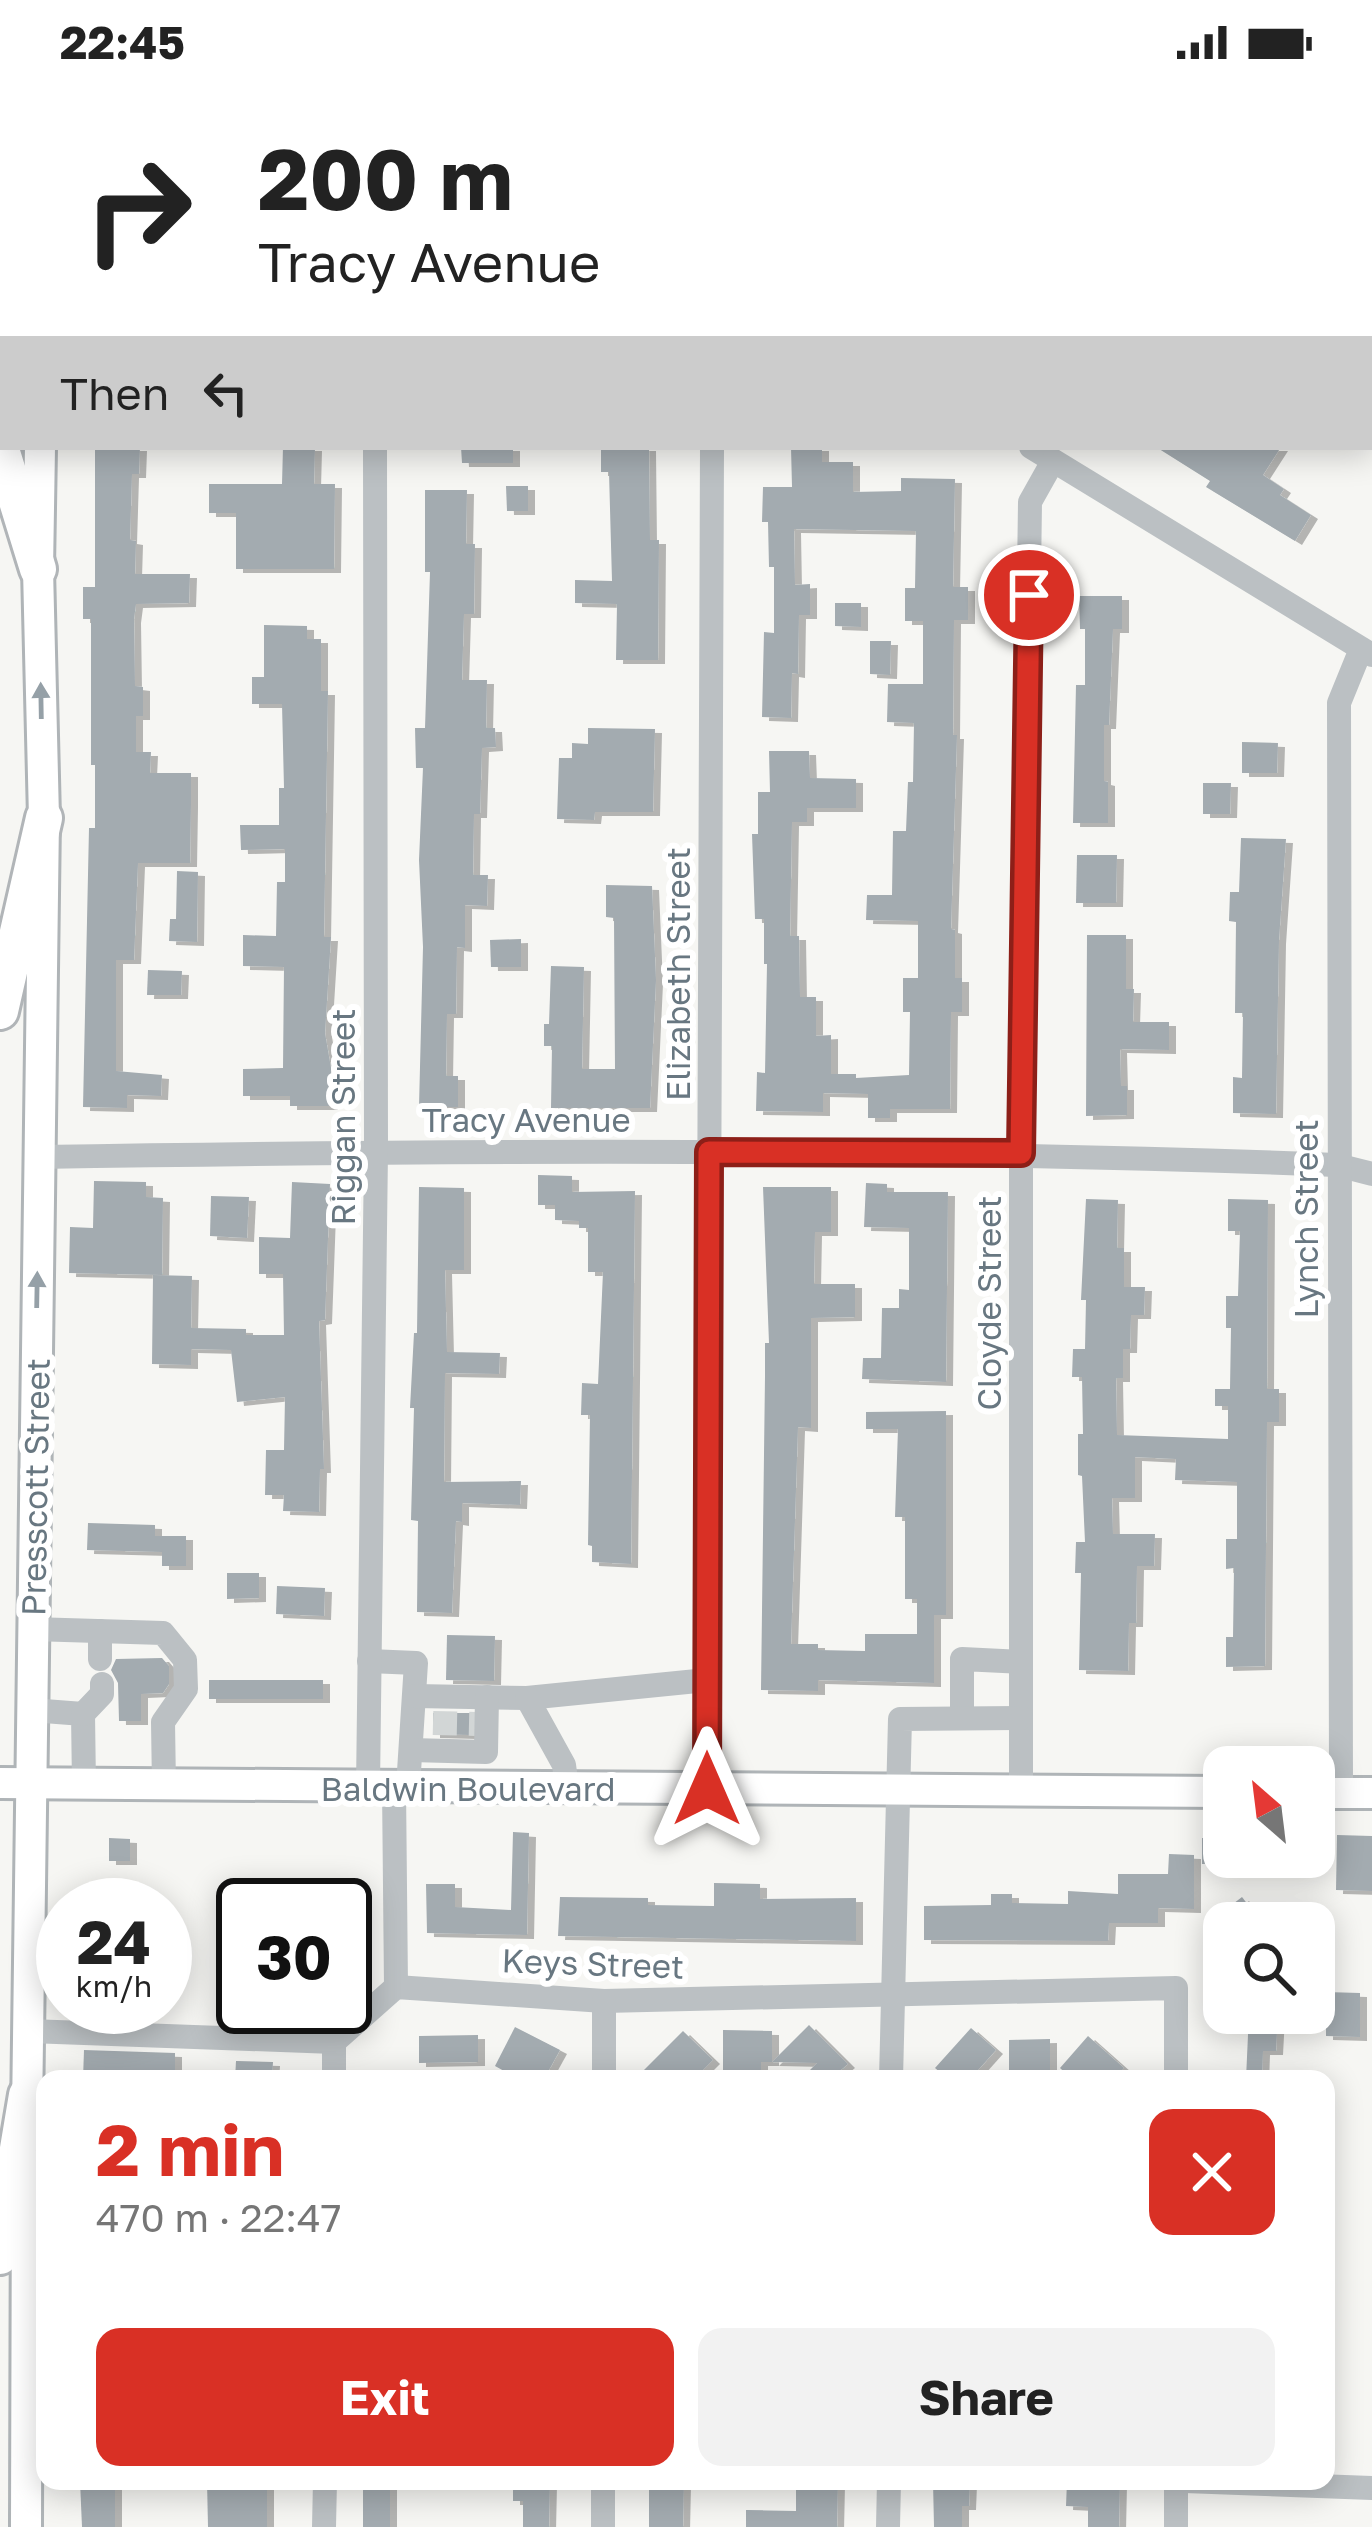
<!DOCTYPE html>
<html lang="en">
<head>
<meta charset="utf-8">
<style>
	:root { --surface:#fff; --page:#f2f2f2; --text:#222; --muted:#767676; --accent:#d93025 }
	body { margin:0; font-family:"Golos Text",sans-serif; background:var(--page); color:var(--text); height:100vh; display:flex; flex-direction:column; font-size:45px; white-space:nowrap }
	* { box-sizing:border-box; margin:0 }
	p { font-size:39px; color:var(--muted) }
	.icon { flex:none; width:66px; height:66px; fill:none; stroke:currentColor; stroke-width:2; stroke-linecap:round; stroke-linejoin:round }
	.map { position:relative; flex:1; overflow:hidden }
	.drawer { position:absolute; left:36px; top:1986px; width:1299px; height:420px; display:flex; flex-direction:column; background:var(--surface); border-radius:24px; box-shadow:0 6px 30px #0003 }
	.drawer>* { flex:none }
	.guide { position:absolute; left:0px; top:0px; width:1374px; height:366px; box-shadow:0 6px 30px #0003; background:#fff; color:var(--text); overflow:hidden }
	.needle { width:78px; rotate:332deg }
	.tools { position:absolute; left:1203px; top:1662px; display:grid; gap:24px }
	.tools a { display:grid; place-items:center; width:132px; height:132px; border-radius:24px; background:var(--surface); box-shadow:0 6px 30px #0003; font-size:60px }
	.speed { position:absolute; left:36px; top:1794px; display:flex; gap:24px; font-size:60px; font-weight:700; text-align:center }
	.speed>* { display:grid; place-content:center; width:156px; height:156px; border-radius:50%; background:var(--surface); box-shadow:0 6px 30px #0003; line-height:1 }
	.speed small { font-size:30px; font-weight:400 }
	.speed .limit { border:6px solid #111; border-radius:18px; background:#fff; color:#111 }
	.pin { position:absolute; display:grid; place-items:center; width:102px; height:102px; color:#fff; margin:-51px; border:6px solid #fff; border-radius:50%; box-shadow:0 3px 12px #0007 }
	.me { position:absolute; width:132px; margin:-66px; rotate:0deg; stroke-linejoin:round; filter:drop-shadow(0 0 9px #0008) }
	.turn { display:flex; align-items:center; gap:42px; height:252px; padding:0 60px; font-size:54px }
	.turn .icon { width:156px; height:156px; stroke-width:2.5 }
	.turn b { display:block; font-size:84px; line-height:102px }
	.then { display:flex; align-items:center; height:114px; padding:0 60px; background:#0003; gap:24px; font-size:45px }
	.round { display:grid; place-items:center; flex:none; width:126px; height:126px; border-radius:24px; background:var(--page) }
	.overview { display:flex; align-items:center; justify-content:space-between; height:204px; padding:0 60px }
	h1 { font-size:72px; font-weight:700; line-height:90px; color:var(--accent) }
	.cta { display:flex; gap:24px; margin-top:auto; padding:24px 60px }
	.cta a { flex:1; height:138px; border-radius:24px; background:var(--accent); color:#fff; font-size:48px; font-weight:700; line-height:138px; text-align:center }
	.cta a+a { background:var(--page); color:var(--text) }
	.status { display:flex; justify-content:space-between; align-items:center; height:84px; padding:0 60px; background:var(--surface); direction:ltr }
	.status svg { height:33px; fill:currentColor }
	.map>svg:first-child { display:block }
</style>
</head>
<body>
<div class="status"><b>22:45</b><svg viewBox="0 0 49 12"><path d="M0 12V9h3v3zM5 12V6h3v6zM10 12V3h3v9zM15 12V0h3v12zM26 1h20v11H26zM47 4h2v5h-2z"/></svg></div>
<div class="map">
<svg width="1372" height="2443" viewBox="0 0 1372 2443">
	<defs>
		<filter id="shadow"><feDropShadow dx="7" dy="4" stdDeviation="0" flood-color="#0004"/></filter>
	</defs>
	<rect width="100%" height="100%" fill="#f6f6f3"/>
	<g fill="#a3abb0" filter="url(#shadow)">
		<polygon points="95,363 140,363 139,390 132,390 130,456 136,457 135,490 190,490 189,519 136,520 134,535 135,602 143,603 143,632 136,632 136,668 151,668 150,689 191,689 191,720 190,779 138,779 134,876 116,876 116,987 162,991 161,1012 127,1011 127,1024 83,1023 89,744 95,744 95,681 91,681 91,535 83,535 83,503 95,503"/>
		<polygon points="283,363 315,363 314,400 335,400 334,485 236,485 236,429 209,429 209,400 282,400"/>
		<polygon points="461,363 513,363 513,379 462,379"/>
		<polygon points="601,363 649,363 650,456 659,456 658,576 616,576 617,520 575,519 575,496 612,497 609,388 601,388"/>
		<polygon points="791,363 822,363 822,378 853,378 853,408 901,407 901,394 955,395 953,503 968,503 968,536 954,536 953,651 957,651 951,845 955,846 955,894 962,894 962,928 951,928 950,1025 890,1025 890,1034 868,1034 868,1010 823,1009 823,1028 756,1027 757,988 765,989 767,880 764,880 764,835 755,835 752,750 758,750 758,708 770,708 769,667 809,667 810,694 856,695 856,724 807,724 807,738 792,738 790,852 799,852 800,913 816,913 816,952 831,951 831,990 856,990 856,994 909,991 910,928 903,928 903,894 918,894 918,837 866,836 867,811 892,811 893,747 906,747 908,698 913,698 914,639 887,638 888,600 923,600 923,537 905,537 905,504 915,504 916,447 794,445 795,501 810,500 810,531 799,531 798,590 792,589 791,634 762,633 764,548 774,549 774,483 769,483 768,438 762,438 763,403 792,403"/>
		<polygon points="1156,363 1281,363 1263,391 1284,405 1280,411 1311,431 1295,457 1206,403 1210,397"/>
		<polygon points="506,402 528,402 528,427 507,427"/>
		<polygon points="425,406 467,406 466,460 475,460 474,530 464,530 462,596 487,596 486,644 495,644 496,663 482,664 480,730 474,730 473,791 488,791 487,822 465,821 465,864 457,863 456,930 447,930 446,992 458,992 458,1023 419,1023 423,863 419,776 423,684 416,684 415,644 425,644 430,488 425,488"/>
		<polygon points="1079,512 1122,512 1122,545 1113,545 1109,641 1104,641 1104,697 1108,698 1108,739 1073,739 1076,601 1085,601 1085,545 1080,545"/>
		<polygon points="835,519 861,519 861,543 835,542"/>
		<polygon points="264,541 307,542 307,555 321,555 321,607 328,607 324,853 331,853 325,949 331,984 331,1022 290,1022 290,1012 243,1012 243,985 283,984 284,883 243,882 243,851 276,852 277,798 285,798 285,765 241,766 240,741 279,741 279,704 284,704 282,620 252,620 252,593 264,593"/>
		<polygon points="870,557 891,557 890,591 870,590"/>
		<polygon points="588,644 655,645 653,728 595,728 594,736 557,735 559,674 572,674 572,659 588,660"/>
		<polygon points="1242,658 1278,659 1277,689 1242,689"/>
		<polygon points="1203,699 1231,699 1230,730 1203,730"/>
		<polygon points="1241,754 1286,755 1279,856 1276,1030 1233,1029 1233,993 1242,994 1243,929 1235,929 1236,838 1229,837 1230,808 1239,808"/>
		<polygon points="1077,771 1117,771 1116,819 1076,819"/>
		<polygon points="177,787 198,788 197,858 169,857 170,835 176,835"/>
		<polygon points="606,801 652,802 656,896 650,1024 551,1024 552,962 544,962 544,940 549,940 551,882 584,883 582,985 615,985 614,834 606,833"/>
		<polygon points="1087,851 1126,851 1126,905 1134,905 1133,938 1169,938 1169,966 1120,965 1121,1002 1127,1002 1127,1031 1086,1032"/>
		<polygon points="521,855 521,883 491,883 490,856"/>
		<polygon points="148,886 182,887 181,911 147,911"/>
		<polygon points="538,1091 572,1092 572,1108 635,1107 631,1480 592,1478 592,1462 588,1461 590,1331 581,1331 582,1299 598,1300 603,1188 588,1188 588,1144 579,1144 579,1137 555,1136 555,1121 538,1121"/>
		<polygon points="94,1097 146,1098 146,1113 163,1114 162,1191 69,1189 70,1143 93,1144"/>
		<polygon points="292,1098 330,1100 325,1236 319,1237 324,1385 320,1385 319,1428 283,1427 284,1411 265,1411 266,1366 284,1366 285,1313 237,1318 231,1266 191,1265 191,1281 152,1280 153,1191 192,1192 191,1244 246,1245 246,1251 284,1251 283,1190 259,1190 259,1153 290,1154"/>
		<polygon points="866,1099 887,1100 887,1108 948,1108 946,1298 862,1295 863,1274 881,1274 882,1224 899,1224 899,1205 909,1206 909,1144 864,1143"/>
		<polygon points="419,1103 464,1104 464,1186 445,1186 447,1268 500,1269 499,1290 445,1289 444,1398 521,1397 520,1421 462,1419 462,1438 456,1437 452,1529 417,1528 418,1437 411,1436 414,1324 410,1324 414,1249 417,1249"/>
		<polygon points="763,1103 831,1103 831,1148 815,1148 814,1200 855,1200 855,1233 811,1234 811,1344 798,1343 791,1560 818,1560 818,1566 865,1567 865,1550 917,1550 917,1515 905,1515 905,1433 895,1433 898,1345 866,1345 866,1328 946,1327 946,1531 934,1531 934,1599 818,1596 818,1607 761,1606 765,1292 765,1259 769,1259"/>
		<polygon points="211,1112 249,1113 247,1154 210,1152"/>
		<polygon points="1086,1115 1118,1116 1117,1164 1124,1164 1124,1203 1145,1203 1144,1231 1131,1231 1130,1265 1123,1265 1123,1294 1116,1294 1117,1351 1228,1355 1228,1322 1215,1322 1215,1305 1230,1305 1231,1244 1226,1244 1226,1212 1238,1212 1240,1147 1228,1147 1228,1115 1268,1116 1267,1305 1279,1305 1279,1338 1267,1338 1265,1582 1226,1583 1226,1553 1233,1553 1234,1484 1226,1485 1226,1455 1237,1455 1237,1398 1175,1396 1176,1375 1135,1373 1135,1414 1112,1414 1113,1450 1155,1450 1154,1482 1137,1482 1136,1539 1129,1539 1128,1587 1079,1586 1081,1489 1075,1489 1076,1458 1085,1458 1082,1392 1078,1391 1078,1350 1083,1350 1082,1293 1072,1293 1073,1265 1085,1265 1086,1216 1081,1216"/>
		<polygon points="88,1439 155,1441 155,1452 186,1452 186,1482 162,1482 162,1468 87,1466"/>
		<polygon points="227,1489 259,1489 259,1514 227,1515"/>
		<polygon points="277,1502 325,1504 324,1532 276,1530"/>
		<polygon points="447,1551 495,1552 494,1597 446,1596"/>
		<polygon points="162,1574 169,1582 169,1600 163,1609 141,1610 141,1637 119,1637 118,1599 111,1586 116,1575"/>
		<rect x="209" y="1596" width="114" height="19"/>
		<polygon points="433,1629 470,1629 470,1651 433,1650"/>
		<polygon points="513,1748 529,1749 527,1851 427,1849 426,1800 455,1800 455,1823 511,1826"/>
		<polygon points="1337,1751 1372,1752 1372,1807 1336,1806"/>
		<polygon points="109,1754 130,1755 130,1777 109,1777"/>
		<polygon points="1202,1754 1224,1755 1224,1780 1202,1780"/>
		<polygon points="1169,1770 1194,1771 1194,1825 1158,1824 1158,1839 1109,1839 1108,1857 924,1856 924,1822 991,1821 991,1810 1012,1810 1012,1819 1068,1820 1068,1807 1118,1810 1118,1790 1168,1790"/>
		<polygon points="714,1799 760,1800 760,1815 856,1814 856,1857 558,1852 560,1813 648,1814 648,1821 714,1822"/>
		<polygon points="1242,1813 1262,1839 1229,1839 1221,1829"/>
		<polygon points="1326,1908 1360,1909 1360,1953 1326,1952"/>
		<polygon points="1249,1929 1278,1929 1276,1967 1263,1967 1262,1995 1246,1995"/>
		<polygon points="809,1941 848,1980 830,1995 801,1995 817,1979 772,1978"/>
		<polygon points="515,1943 560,1966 544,1995 519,1995 495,1982"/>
		<polygon points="971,1944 996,1966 970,1995 948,1995 935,1984"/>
		<polygon points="723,1946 772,1947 772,1978 761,1978 761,1995 723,1995"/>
		<polygon points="683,1947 713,1976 694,1995 635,1995"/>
		<polygon points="478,1951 478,1978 419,1979 419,1952"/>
		<polygon points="1088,1952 1124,1984 1114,1995 1072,1995 1060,1984"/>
		<polygon points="1050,1955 1050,1990 1009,1991 1009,1956"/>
		<polygon points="84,1966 175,1969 175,1995 83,1995"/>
		<polygon points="236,1977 273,1978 272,1995 235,1995"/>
		<polygon points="80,2397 115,2397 115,2443 82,2443"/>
		<polygon points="207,2397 267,2397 267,2443 208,2443"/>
		<rect x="363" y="2397" width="27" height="46"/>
		<polygon points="513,2397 550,2397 549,2443 523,2443 523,2417 513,2417"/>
		<polygon points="649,2397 684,2397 683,2443 649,2443"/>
		<polygon points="796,2397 838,2397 837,2443 746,2443 746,2426 796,2427"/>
		<polygon points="933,2397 970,2397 969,2422 962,2422 962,2443 934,2443"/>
		<polygon points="1067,2397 1120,2397 1119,2443 1088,2443 1088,2423 1066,2422"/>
	</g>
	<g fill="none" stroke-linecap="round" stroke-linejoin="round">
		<polyline stroke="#d2d6d6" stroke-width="24" stroke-dasharray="24 12" stroke-linecap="butt" points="433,1639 476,1640"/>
		<g stroke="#afb4b7" stroke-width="36">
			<g id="major">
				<polyline points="46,3 46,0"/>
				<polyline points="0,1699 1224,1708"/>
				<polyline points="1314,1709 1372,1709"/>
				<polyline points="27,2031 44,734 38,485 40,363"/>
				<polyline points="26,2443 27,2079"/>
			</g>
		</g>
		<g stroke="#b1b5b8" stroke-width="42">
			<g id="highway">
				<polyline points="0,362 38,485"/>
				<polyline points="0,927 44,734"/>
				<polyline points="0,2172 27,2011"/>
			</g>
		</g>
		<g stroke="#bbc0c3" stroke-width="24">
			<polyline points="438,0 443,3"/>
			<polyline points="1039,0 1044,3"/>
			<polyline points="390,3 391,0"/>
			<polyline points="897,3 898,0"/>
			<polyline points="1371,204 1372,205"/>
			<polyline points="1031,363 1372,571"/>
			<path d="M39 1073C472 1066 905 1064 1337 1081L1372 1090"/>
			<polyline points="32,1545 163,1549 185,1576 186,1605 163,1638 164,1702"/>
			<polyline points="100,1547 100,1575"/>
			<polyline points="369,1577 416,1579 408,1703"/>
			<polyline points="415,1612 527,1614 707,1596"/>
			<polyline points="527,1614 564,1681 567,1704"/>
			<polyline points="31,1626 83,1630 84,1701"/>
			<polyline points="83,1630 102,1610 102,1600"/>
			<polyline points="962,1633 962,1575 1021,1578"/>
			<polyline points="411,1666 486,1668 487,1613"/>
			<polyline points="368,1703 376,1067 375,363"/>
			<polyline points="394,1703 396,1903"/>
			<polyline points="707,1705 712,363"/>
			<polyline points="1021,1707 1021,1069 1030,418 1053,377"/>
			<polyline points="1341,1709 1339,619 1361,565"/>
			<polyline points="29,1947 334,1958 396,1903 604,1917 1176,1904 1176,1995"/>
			<polyline points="334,1995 334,1958"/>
			<polyline points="604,1995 604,1917"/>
			<polyline points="891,1995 900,1635 1021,1634"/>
			<polyline points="1185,2397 1372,2404"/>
			<polyline points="324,2443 325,2397"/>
			<polyline points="603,2443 603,2397"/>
			<polyline points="888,2443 889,2397"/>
			<polyline points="1176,2443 1176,2397"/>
		</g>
		<use href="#major" stroke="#fff" stroke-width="30"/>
		<use href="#highway" stroke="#fff" stroke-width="36"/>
	</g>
	<defs><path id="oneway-solid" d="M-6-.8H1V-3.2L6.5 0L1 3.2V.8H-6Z" transform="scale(3)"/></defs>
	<g fill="#95a0a7">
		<use href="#oneway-solid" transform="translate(41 617) rotate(-91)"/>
		<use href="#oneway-solid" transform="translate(37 1206) rotate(-89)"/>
	</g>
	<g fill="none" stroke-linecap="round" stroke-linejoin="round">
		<g stroke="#8d1f18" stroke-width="30">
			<polyline id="route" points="707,1705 709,1068 1021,1069 1029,511"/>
		</g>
		<use href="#route" stroke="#d93025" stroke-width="21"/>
	</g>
	<g text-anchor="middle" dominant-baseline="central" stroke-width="12" stroke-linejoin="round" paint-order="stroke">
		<g font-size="33" fill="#687781" stroke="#fff">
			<text transform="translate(677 890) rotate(-90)">Elizabeth Street</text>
			<text transform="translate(342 1033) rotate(-90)">Riggan Street</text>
			<text x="526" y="1035">Tracy Avenue</text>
			<text transform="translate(1305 1135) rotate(-90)">Lynch Street</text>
			<text transform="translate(988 1219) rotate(-90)">Cloyde Street</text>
			<text transform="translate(35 1403) rotate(-89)">Presscott Street</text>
			<text x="468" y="1704">Baldwin Boulevard</text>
			<text transform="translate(593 1879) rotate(2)">Keys Street</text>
		</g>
	</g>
</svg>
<div class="tools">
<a><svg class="needle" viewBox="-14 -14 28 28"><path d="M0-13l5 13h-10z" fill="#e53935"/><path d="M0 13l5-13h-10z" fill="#767676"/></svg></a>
<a><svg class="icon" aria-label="search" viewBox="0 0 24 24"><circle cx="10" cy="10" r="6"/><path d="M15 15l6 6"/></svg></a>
</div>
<div class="speed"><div>24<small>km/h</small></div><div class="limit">30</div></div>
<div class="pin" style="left:1029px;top:511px;background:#d93025"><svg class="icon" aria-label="arrive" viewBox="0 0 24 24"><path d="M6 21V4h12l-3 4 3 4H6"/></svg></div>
<svg class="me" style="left:707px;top:1705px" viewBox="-20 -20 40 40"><path d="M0-17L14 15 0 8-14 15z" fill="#d93025" stroke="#fff" stroke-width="4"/></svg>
<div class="guide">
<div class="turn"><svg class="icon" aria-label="right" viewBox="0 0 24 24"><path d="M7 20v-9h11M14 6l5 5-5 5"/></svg><div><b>200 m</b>Tracy Avenue</div></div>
<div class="then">Then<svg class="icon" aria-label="left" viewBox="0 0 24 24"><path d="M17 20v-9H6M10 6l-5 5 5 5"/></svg></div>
</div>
<section class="drawer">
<div class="overview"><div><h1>2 min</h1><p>470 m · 22:47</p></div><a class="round" style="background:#d93025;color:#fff"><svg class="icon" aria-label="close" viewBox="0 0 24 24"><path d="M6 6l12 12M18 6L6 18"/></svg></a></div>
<div class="cta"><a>Exit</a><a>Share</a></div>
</section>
</div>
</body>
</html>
